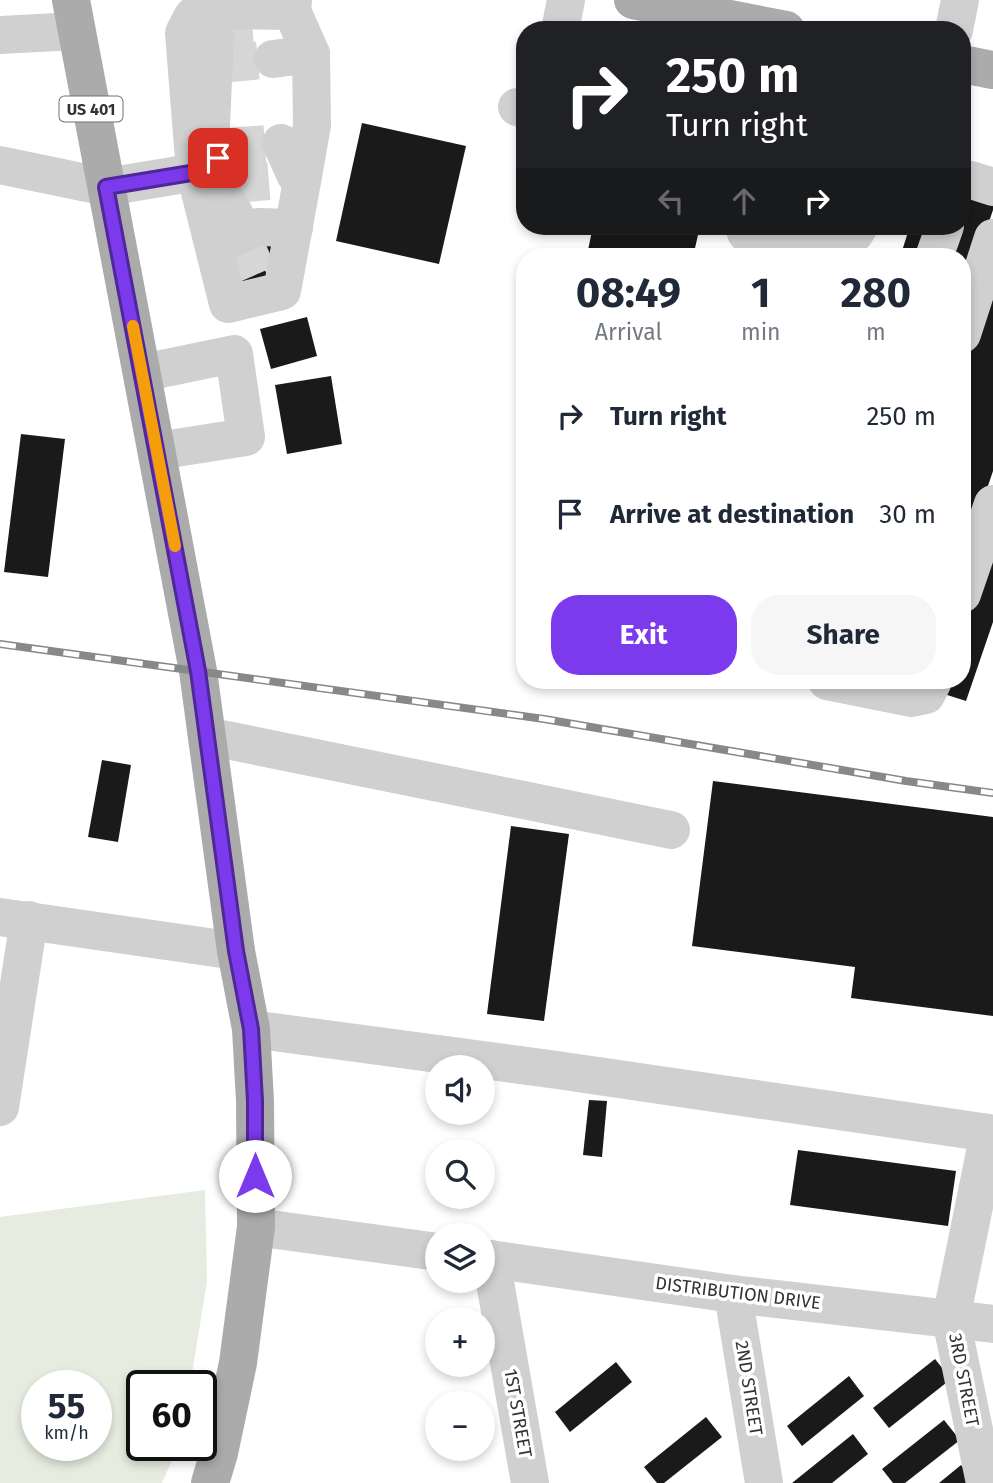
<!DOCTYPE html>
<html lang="en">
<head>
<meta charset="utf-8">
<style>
	:root { --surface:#fff; --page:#f6f6f7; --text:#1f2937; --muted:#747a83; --accent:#7c3aed }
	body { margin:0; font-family:"Fira Sans",sans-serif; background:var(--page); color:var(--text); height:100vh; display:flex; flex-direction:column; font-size:26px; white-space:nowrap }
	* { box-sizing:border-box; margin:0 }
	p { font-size:23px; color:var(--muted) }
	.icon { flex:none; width:38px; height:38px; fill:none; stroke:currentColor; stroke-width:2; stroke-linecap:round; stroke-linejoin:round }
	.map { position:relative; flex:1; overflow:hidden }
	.side { position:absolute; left:516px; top:248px; width:455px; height:441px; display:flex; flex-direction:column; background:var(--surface); border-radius:28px; box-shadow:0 4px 10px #0003 }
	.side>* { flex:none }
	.banner { position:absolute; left:516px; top:21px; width:455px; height:214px; border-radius:28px; box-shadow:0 4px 10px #0003; background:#202124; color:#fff; overflow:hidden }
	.tools { position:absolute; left:425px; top:1055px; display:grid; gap:14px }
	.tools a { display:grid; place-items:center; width:70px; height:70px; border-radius:50%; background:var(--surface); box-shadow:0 4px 10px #0003; font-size:35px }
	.speed { position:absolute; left:21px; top:1370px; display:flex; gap:14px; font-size:35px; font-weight:700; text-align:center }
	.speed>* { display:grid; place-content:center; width:91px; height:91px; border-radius:50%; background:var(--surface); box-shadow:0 4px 10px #0003; line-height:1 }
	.speed small { font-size:18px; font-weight:400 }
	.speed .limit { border:4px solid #111; border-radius:10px; background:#fff; color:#111 }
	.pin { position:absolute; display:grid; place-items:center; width:60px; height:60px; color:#fff; margin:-30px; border-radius:14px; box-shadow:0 4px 10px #0006 }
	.me { position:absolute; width:77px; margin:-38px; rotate:0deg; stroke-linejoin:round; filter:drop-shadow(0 0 5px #0008) }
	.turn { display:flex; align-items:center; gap:24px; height:147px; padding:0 35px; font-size:32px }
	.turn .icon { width:91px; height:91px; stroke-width:2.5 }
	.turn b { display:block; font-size:49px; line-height:60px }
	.lanes { display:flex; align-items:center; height:66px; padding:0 35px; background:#0003; justify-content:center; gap:35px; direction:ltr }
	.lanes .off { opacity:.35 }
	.eta { display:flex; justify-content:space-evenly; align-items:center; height:119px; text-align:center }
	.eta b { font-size:42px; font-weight:700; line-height:49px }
	.cta { display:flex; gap:14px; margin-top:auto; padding:14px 35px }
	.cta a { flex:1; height:80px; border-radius:28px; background:var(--accent); color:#fff; font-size:28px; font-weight:700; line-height:80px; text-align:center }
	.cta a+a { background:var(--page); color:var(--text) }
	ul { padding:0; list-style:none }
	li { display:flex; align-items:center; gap:21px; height:98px; padding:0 35px }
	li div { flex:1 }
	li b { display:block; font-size:26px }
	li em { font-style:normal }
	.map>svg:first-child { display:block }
</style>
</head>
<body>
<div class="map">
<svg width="993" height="1483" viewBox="0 0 993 1483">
	<rect width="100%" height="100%" fill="#fff"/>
	<path fill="#e6ecdf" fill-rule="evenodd" d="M205 1190 207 1281 190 1386H142V1446H178L162 1483H0V1217ZM37 1386H96V1446H37Z"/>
	<g fill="#1a1a1a">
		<polygon points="362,123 466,146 439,264 336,241"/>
		<polygon points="962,196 993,202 993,210 963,299 962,257 942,257 962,226"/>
		<polygon points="593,226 700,226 693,257 601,257 587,255"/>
		<polygon points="910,226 927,226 916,257 900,257"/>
		<polygon points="267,234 277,258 262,263 268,277 242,287 227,249"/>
		<polygon points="993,275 993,471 963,560 962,365"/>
		<polygon points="307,317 317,356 271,369 260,329"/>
		<polygon points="331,376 342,444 287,454 275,385"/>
		<polygon points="21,434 65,439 48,577 4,572"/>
		<polygon points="993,539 993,622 966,701 941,693 945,681 962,681 962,628"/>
		<polygon points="102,760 131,765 118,842 88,837"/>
		<polygon points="713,781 993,817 993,1016 851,998 855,967 692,946"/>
		<polygon points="511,826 569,834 544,1021 487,1014"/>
		<polygon points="589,1100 607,1101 602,1157 583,1155"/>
		<polygon points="798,1150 956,1171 948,1226 790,1205"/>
		<polygon points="935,1359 951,1379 889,1428 873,1408"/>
		<polygon points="616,1362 632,1382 570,1432 555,1412"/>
		<polygon points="849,1376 864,1396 802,1446 787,1426"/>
		<polygon points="706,1417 722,1437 664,1483 657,1483 644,1467"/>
		<polygon points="944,1420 960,1440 905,1483 893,1483 882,1469"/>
		<polygon points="853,1434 868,1454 832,1483 792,1483"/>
		<polygon points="961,1465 975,1483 939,1483"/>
	</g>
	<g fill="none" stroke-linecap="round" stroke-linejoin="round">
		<g stroke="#d6d6d6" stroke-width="38" stroke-dasharray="38 19" stroke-linecap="butt">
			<polyline points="215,36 270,32"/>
			<polyline points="220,64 273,59"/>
			<polyline points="227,147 281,143"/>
			<polyline points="231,184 284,180"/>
			<polyline points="233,264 272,247"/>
		</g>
		<g stroke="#d0d0d0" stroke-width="38">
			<polyline points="293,0 292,11 202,10 193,16 184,33 195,172 228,304 282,291 303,176"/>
			<polyline points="560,30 566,0"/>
			<polyline points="954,30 960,0"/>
			<polyline points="0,35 76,31"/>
			<polyline points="215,36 209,170 234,213"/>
			<polyline points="273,59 311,54"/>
			<polyline points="517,107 525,109"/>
			<polyline points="281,143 296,176 303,176 312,125 311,54 292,11"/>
			<polyline points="0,165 106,187 209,170 227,147"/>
			<polyline points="962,182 971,180 993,187"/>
			<polyline points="744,226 746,233 757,245 821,253 843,245 855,233 859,226"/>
			<polyline points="214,246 258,227 294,228"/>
			<polyline points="934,257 945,226"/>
			<polyline points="962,334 993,238"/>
			<polyline points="142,373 234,354 246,437 157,451"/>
			<polyline points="962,594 993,504"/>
			<polyline points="827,681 912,698 926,695 933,681"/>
			<polyline points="207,736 671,830"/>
			<polyline points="0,917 236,951"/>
			<polyline points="251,1029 557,1070 989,1133 951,1319 985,1483"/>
			<polyline points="0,1107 29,920"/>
			<polyline points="256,1227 438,1252"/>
			<polyline points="483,1258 733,1294 993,1324"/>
			<polyline points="491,1259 530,1483"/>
			<polyline points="733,1294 764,1483"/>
		</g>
		<g stroke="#ababab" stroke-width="38">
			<polyline points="71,0 198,671 236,951 251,1029 255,1101 256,1227 238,1363 219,1453 210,1483"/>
			<polyline points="633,0 786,30"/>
			<polyline points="962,64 993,70"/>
		</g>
		<g stroke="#888" stroke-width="8">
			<polyline id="rail" points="0,644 544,719 906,781 993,793"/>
		</g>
		<use href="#rail" stroke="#fff" stroke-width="5" stroke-dasharray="16" stroke-linecap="butt"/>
	</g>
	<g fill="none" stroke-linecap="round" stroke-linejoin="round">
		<g stroke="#51269a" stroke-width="18">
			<polyline id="route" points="218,158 209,170 106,187 198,671 236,951 251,1029 255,1101 255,1176"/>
		</g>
		<use href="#route" stroke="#7c3aed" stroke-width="12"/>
		<polyline stroke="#f59e0b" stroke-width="12" points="133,326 175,546"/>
	</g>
	<g text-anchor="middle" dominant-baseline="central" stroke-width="7" stroke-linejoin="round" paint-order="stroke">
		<rect fill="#fff" stroke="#707070" stroke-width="2" x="59.5" y="96.5" width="63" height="25" rx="5"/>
		<g font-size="16" font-weight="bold" fill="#333">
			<text x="91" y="109">US 401</text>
		</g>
		<g font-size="18" fill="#333" stroke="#fff">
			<text transform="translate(738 1293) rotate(7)">DISTRIBUTION DRIVE</text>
			<text transform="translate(964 1380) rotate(79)">3RD STREET</text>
			<text transform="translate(749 1388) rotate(81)">2ND STREET</text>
			<text transform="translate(518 1413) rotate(80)">1ST STREET</text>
		</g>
	</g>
</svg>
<div class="tools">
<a><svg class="icon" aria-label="sound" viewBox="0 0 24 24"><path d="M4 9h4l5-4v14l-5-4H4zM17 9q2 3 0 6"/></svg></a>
<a><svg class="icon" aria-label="search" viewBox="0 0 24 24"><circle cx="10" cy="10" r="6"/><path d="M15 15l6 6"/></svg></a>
<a><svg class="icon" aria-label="layers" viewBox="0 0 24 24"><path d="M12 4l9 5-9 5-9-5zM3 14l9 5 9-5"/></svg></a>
<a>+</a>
<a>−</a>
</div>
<div class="speed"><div>55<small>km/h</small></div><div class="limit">60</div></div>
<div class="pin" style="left:218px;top:158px;background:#d93025"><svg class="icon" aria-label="arrive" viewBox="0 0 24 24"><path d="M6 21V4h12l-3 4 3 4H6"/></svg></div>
<svg class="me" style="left:255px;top:1176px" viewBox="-20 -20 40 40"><circle r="19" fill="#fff"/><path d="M0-13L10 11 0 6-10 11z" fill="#7c3aed"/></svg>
<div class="banner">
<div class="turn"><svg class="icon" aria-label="right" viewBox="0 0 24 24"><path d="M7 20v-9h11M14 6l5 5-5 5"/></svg><div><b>250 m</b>Turn right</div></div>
<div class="lanes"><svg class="icon off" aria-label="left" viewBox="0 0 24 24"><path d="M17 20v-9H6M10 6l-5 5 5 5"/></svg><svg class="icon off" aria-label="ahead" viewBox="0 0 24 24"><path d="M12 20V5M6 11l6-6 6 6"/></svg><svg class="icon" aria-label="right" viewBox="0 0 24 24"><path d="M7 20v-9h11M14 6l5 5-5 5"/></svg></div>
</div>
<section class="side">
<div class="eta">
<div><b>08:49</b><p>Arrival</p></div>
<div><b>1</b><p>min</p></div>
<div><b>280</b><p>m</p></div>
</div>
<ul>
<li><svg class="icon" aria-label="right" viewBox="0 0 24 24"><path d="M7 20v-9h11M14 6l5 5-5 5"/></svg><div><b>Turn right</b></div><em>250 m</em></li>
<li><svg class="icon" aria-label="arrive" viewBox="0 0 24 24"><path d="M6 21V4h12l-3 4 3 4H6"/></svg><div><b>Arrive at destination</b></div><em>30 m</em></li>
</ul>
<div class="cta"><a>Exit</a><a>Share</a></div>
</section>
</div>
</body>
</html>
